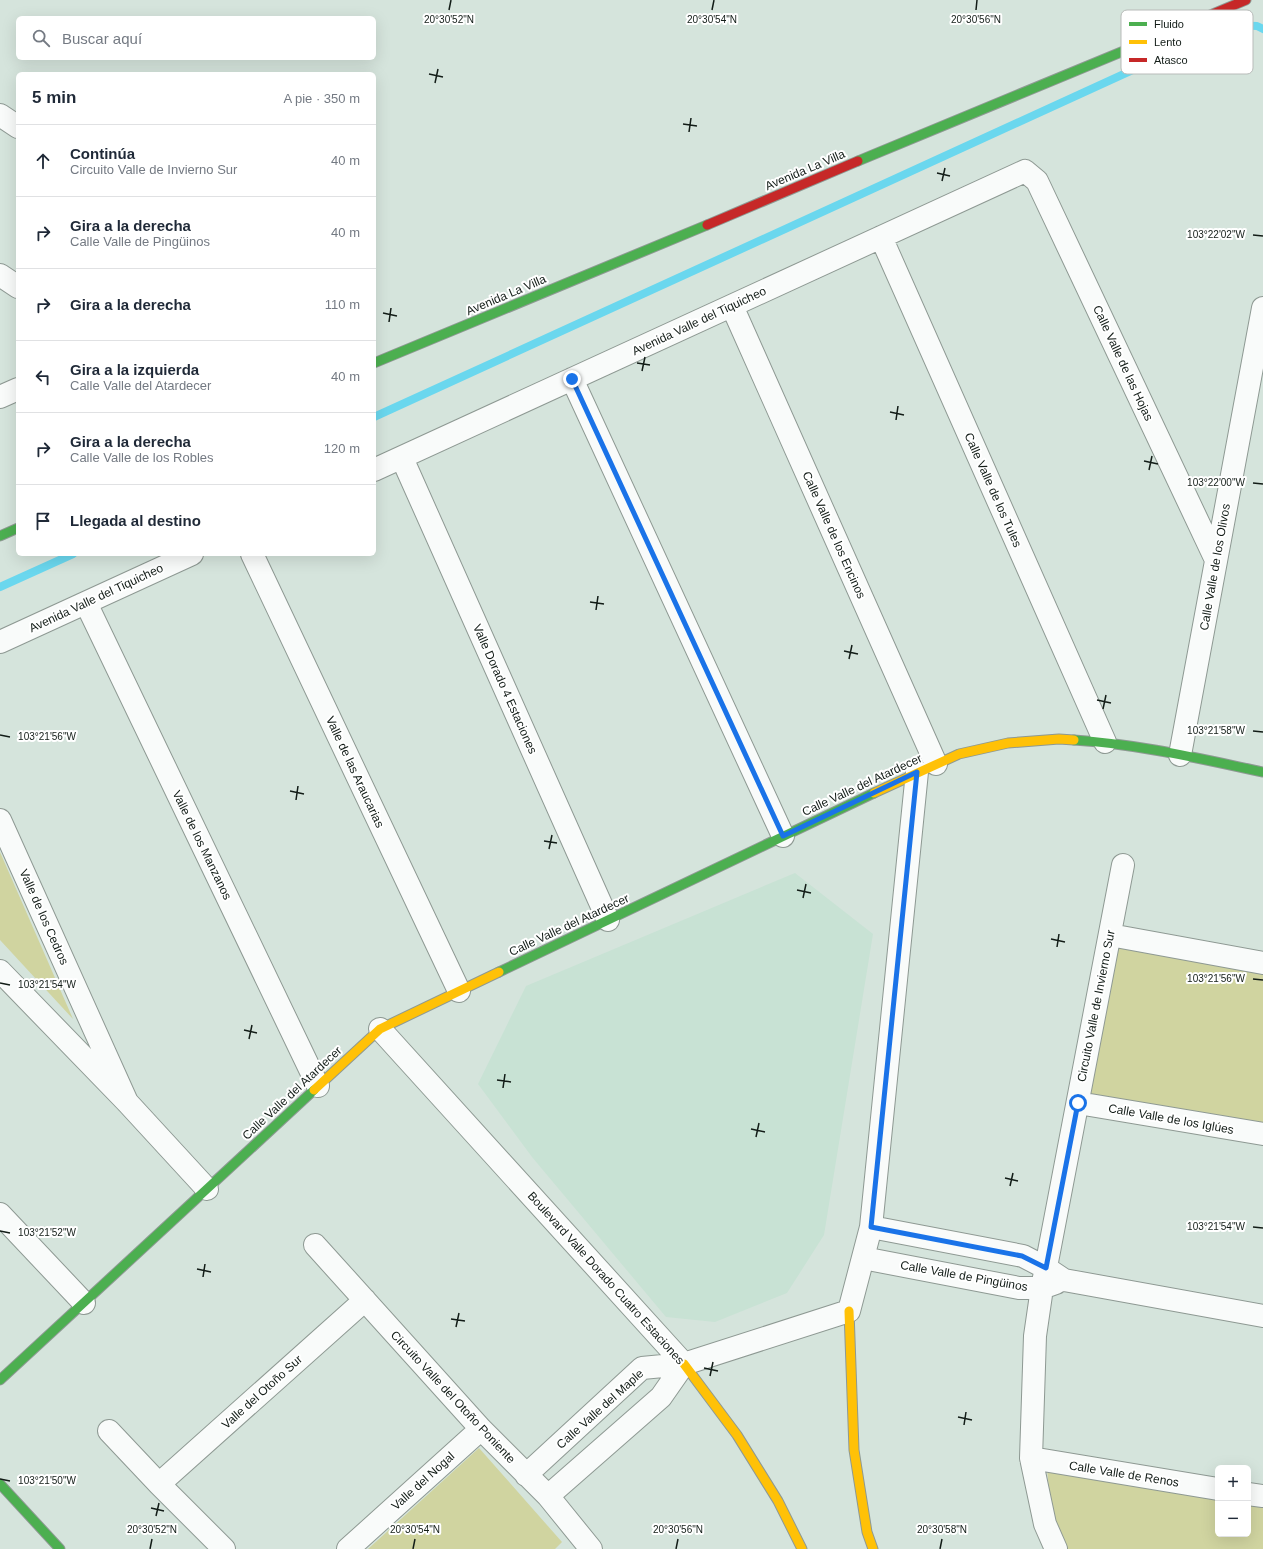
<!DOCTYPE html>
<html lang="es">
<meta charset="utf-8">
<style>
:root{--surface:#fff;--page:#f2f2f3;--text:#1f2937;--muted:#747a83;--line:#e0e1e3}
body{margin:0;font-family:Helvetica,sans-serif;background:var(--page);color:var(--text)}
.controls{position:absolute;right:12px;bottom:12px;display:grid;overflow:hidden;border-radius:6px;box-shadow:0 4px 16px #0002}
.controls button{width:36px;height:36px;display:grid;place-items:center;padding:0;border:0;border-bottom:1px solid var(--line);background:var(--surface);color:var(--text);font:20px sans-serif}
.stop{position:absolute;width:12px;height:12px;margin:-9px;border:3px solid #1a73e8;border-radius:50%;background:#fff}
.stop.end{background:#1a73e8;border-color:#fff;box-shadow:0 1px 4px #0008}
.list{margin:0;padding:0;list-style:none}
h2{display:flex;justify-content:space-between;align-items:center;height:52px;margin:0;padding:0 16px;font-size:17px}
h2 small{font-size:13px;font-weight:400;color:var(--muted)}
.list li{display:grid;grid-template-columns:26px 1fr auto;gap:12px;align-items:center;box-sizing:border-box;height:72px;padding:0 16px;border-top:1px solid var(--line)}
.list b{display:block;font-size:15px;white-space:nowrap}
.list p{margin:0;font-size:13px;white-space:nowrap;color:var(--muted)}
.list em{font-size:13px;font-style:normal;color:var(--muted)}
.icon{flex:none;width:22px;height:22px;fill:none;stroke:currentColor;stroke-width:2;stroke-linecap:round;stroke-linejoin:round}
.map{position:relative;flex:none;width:1263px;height:1549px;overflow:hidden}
.search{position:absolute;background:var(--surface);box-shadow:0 4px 16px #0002;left:16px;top:16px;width:360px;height:44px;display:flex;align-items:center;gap:10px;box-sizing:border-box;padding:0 14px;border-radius:6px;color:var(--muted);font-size:15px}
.panel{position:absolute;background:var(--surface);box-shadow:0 4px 16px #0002;left:16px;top:72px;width:360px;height:484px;border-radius:6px}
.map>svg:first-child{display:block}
.built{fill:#c8e2d4}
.green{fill:#d0d4a0}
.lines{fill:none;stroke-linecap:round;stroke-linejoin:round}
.stream{stroke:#6ad7ee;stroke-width:8}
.street-casing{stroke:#8e9993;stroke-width:24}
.fast-casing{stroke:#8e9993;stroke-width:11}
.slow-casing{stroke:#8e9993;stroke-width:11}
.jam-casing{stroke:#8e9993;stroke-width:11}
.street{stroke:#f9fbfa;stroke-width:22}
.fast{stroke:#4caf50;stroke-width:9}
.slow{stroke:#ffc107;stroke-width:9}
.jam{stroke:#c62828;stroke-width:9}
.route{stroke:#1a73e8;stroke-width:5}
.ticks{fill:none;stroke:#121c17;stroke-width:1.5}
.labels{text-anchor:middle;stroke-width:4;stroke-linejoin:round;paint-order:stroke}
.street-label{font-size:12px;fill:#121c17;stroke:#fff}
.key{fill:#fff;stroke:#b8bbb9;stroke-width:1}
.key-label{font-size:11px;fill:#121c17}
.ticks-label{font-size:10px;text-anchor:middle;fill:#121c17;stroke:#fff;stroke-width:4;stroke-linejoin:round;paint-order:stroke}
</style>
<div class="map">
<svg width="1263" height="1549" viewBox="0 0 1263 1549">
<rect width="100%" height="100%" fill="#d5e4dc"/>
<path class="built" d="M 795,873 L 873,934 L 824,1235 L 787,1293 L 715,1322 L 666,1317 L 532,1157 L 478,1084 L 526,986 Z"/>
<path class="green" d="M 0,852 L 73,1019 L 0,940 Z
M 1110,939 L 1263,966 L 1263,1134 L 1079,1103 Z
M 479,1448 L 562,1542 L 555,1549 L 368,1549 Z
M 1047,1469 L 1218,1491 L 1218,1534 L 1248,1534 L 1248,1495 L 1263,1497 L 1263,1549 L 1062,1549 L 1052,1521 Z"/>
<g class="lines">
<path class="stream" d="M 374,417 L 1231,25 L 1257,26 L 1263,29
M 0,587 L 73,554"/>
<g class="street-casing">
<path id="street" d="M 0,115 L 18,127
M 881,237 L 1105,742
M 0,275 L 18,287
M 732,306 L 936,764
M 572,379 L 783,836
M 0,397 L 18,389
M 402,458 L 608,920
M 374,470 L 1025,171 L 1037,181 L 1216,560
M 252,554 L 459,991
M 86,603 L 318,1086
M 0,642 L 192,554
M 1180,755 L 1263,308
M 0,820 L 127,1102
M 1110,935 L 1263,963
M 0,971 L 127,1102 L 207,1189
M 380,1029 L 684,1364
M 1078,1103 L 1263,1134
M 0,1214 L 84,1303
M 871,1227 L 1023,1256 L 1046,1268 L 1064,1280 L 1263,1316
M 315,1245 L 481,1429 L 548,1496 L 591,1549
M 863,1258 L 1019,1288 L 1042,1288 L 1056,1283
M 109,1431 L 159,1484 L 224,1549
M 1031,1458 L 1218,1489
M 526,1475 L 642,1368 L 684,1364 L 849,1311 L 871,1227 L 917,772
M 159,1484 L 365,1300
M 1248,1494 L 1263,1496
M 548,1496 L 661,1397 L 684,1364
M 348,1549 L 481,1429
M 1056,1549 L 1045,1524 L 1031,1458 L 1035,1336 L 1042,1288 L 1123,865"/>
</g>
<g class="fast-casing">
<path id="fast" d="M 858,161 L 1184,26
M 374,363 L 707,225
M 0,536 L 18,528
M 1074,740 C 1138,744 1201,759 1263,772
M 499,972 L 874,793
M 0,1380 L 314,1090
M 0,1484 L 60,1549"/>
</g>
<g class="slow-casing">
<path id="slow" d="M 874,793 L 959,754 L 1008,743 L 1059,739 L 1074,740
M 314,1090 L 380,1029 L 499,972
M 849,1311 L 854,1450 L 867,1532 L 873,1549
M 684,1364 L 737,1435 L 778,1501 L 802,1549"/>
</g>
<g class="jam-casing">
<path id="jam" d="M 1184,26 L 1246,0
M 707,225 L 858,161"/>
</g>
<use href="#street" class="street"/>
<use href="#fast" class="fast"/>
<use href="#slow" class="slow"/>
<use href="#jam" class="jam"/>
</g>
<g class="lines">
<path class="route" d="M 572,379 L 783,836 L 917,772 L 871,1227 L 1022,1256 L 1046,1268 L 1078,1103"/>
</g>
<path class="ticks" d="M 449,10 L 451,0M 712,10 L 714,0M 976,10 L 977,0M 429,74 L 443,77M 435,83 L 438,69M 683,124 L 697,126M 689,132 L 691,118M 937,173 L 950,176M 942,181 L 945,168M 1253,235 L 1263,236M 383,313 L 397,316M 389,322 L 391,308M 637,363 L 650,365M 642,371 L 645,357M 890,412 L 904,415M 896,420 L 898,406M 1144,461 L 1158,464M 1149,470 L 1152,456M 1253,483 L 1263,484M 590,602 L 604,604M 596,610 L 598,596M 844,651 L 858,654M 849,659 L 852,645M 1097,700 L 1111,703M 1103,709 L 1106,695M 1253,731 L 1263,732M 0,735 L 10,737M 290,791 L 304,794M 296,800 L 298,786M 544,841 L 557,843M 549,849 L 552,835M 797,890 L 811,893M 803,898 L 806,884M 1051,939 L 1065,942M 1057,947 L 1059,934M 1253,979 L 1263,980M 0,983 L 10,985M 244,1030 L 257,1033M 249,1039 L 252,1025M 497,1080 L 511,1082M 503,1088 L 505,1074M 751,1129 L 765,1132M 756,1137 L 759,1123M 1005,1178 L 1018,1181M 1010,1186 L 1013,1173M 1253,1227 L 1263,1228M 0,1231 L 10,1233M 197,1269 L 211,1272M 203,1277 L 205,1264M 451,1319 L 465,1321M 456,1327 L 459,1313M 704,1368 L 718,1371M 710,1376 L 713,1362M 958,1417 L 972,1420M 964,1425 L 966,1412M 0,1479 L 10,1481M 151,1508 L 164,1511M 156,1516 L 159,1503M 150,1549 L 152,1539M 413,1549 L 415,1539M 676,1549 L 678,1539M 940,1549 L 942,1539"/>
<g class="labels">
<g class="street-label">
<text transform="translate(805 170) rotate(-23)" y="4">Avenida La Villa</text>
<text transform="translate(506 295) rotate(-23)" y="4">Avenida La Villa</text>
<text transform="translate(699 321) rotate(-25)" y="4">Avenida Valle del Tiquicheo</text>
<text transform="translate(1123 363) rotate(65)" y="4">Calle Valle de las Hojas</text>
<text transform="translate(993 490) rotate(66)" y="4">Calle Valle de los Tules</text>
<text transform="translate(834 535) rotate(66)" y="4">Calle Valle de los Encinos</text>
<text transform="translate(1215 567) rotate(-80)" y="4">Calle Valle de los Olivos</text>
<text transform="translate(96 598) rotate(-25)" y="4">Avenida Valle del Tiquicheo</text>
<text transform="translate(505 689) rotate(66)" y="4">Valle Dorado 4 Estaciones</text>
<text transform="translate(355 772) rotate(65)" y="4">Valle de las Araucarias</text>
<text transform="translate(862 785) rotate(-25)" y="4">Calle Valle del Atardecer</text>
<text transform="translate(202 845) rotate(64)" y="4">Valle de los Manzanos</text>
<text transform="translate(44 917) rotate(66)" y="4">Valle de los Cedros</text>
<text transform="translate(569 925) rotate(-25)" y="4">Calle Valle del Atardecer</text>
<text transform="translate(1096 1006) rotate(-79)" y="4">Circuito Valle de Invierno Sur</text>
<text transform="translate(292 1093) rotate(-43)" y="4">Calle Valle del Atardecer</text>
<text transform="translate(1171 1119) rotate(10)" y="4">Calle Valle de los Iglúes</text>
<text transform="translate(964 1276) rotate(10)" y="4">Calle Valle de Pingüinos</text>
<text transform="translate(606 1278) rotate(48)" y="4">Boulevard Valle Dorado Cuatro Estaciones</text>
<text transform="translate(262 1392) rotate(-42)" y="4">Valle del Otoño Sur</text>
<text transform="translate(453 1397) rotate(47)" y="4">Circuito Valle del Otoño Poniente</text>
<text transform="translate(600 1409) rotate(-42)" y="4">Calle Valle del Maple</text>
<text transform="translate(1124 1474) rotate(9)" y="4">Calle Valle de Renos</text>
<text transform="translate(423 1481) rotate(-42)" y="4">Valle del Nogal</text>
</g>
</g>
<rect x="1121" y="10" width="132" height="64" rx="6" class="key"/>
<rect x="1129" y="22" width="18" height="4" fill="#4caf50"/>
<rect x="1129" y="40" width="18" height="4" fill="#ffc107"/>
<rect x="1129" y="58" width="18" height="4" fill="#c62828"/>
<g class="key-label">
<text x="1154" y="28">Fluido</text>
<text x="1154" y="46">Lento</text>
<text x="1154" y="64">Atasco</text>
</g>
<g class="ticks-label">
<text x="449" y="23">20°30'52"N</text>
<text x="712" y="23">20°30'54"N</text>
<text x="976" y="23">20°30'56"N</text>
<text x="1216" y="238">103°22'02"W</text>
<text x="1216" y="486">103°22'00"W</text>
<text x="1216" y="734">103°21'58"W</text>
<text x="47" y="740">103°21'56"W</text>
<text x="1216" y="982">103°21'56"W</text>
<text x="47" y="988">103°21'54"W</text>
<text x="1216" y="1230">103°21'54"W</text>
<text x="47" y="1236">103°21'52"W</text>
<text x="47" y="1484">103°21'50"W</text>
<text x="152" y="1533">20°30'52"N</text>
<text x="415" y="1533">20°30'54"N</text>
<text x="678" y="1533">20°30'56"N</text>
<text x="942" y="1533">20°30'58"N</text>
</g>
</svg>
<div class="controls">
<button>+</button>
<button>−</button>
</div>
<div class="stop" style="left:1078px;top:1103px"></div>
<div class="stop end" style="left:572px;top:379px"></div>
<div class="search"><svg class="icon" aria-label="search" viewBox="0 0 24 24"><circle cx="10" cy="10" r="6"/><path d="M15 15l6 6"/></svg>Buscar aquí</div>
<section class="panel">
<h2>5 min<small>A pie · 350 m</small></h2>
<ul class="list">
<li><svg class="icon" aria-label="ahead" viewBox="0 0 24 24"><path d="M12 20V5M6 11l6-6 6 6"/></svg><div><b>Continúa</b><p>Circuito Valle de Invierno Sur</p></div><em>40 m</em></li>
<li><svg class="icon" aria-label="right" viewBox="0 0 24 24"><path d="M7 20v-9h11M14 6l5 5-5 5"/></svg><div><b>Gira a la derecha</b><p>Calle Valle de Pingüinos</p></div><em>40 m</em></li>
<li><svg class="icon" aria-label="right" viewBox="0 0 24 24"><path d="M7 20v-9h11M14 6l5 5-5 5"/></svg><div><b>Gira a la derecha</b></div><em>110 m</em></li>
<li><svg class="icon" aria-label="left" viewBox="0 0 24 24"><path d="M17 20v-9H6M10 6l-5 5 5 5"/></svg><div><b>Gira a la izquierda</b><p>Calle Valle del Atardecer</p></div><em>40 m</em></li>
<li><svg class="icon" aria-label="right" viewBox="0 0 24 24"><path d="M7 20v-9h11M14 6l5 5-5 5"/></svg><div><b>Gira a la derecha</b><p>Calle Valle de los Robles</p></div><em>120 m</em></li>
<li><svg class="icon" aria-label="arrive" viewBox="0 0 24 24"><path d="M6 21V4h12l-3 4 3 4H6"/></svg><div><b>Llegada al destino</b></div></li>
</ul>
</section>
</div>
